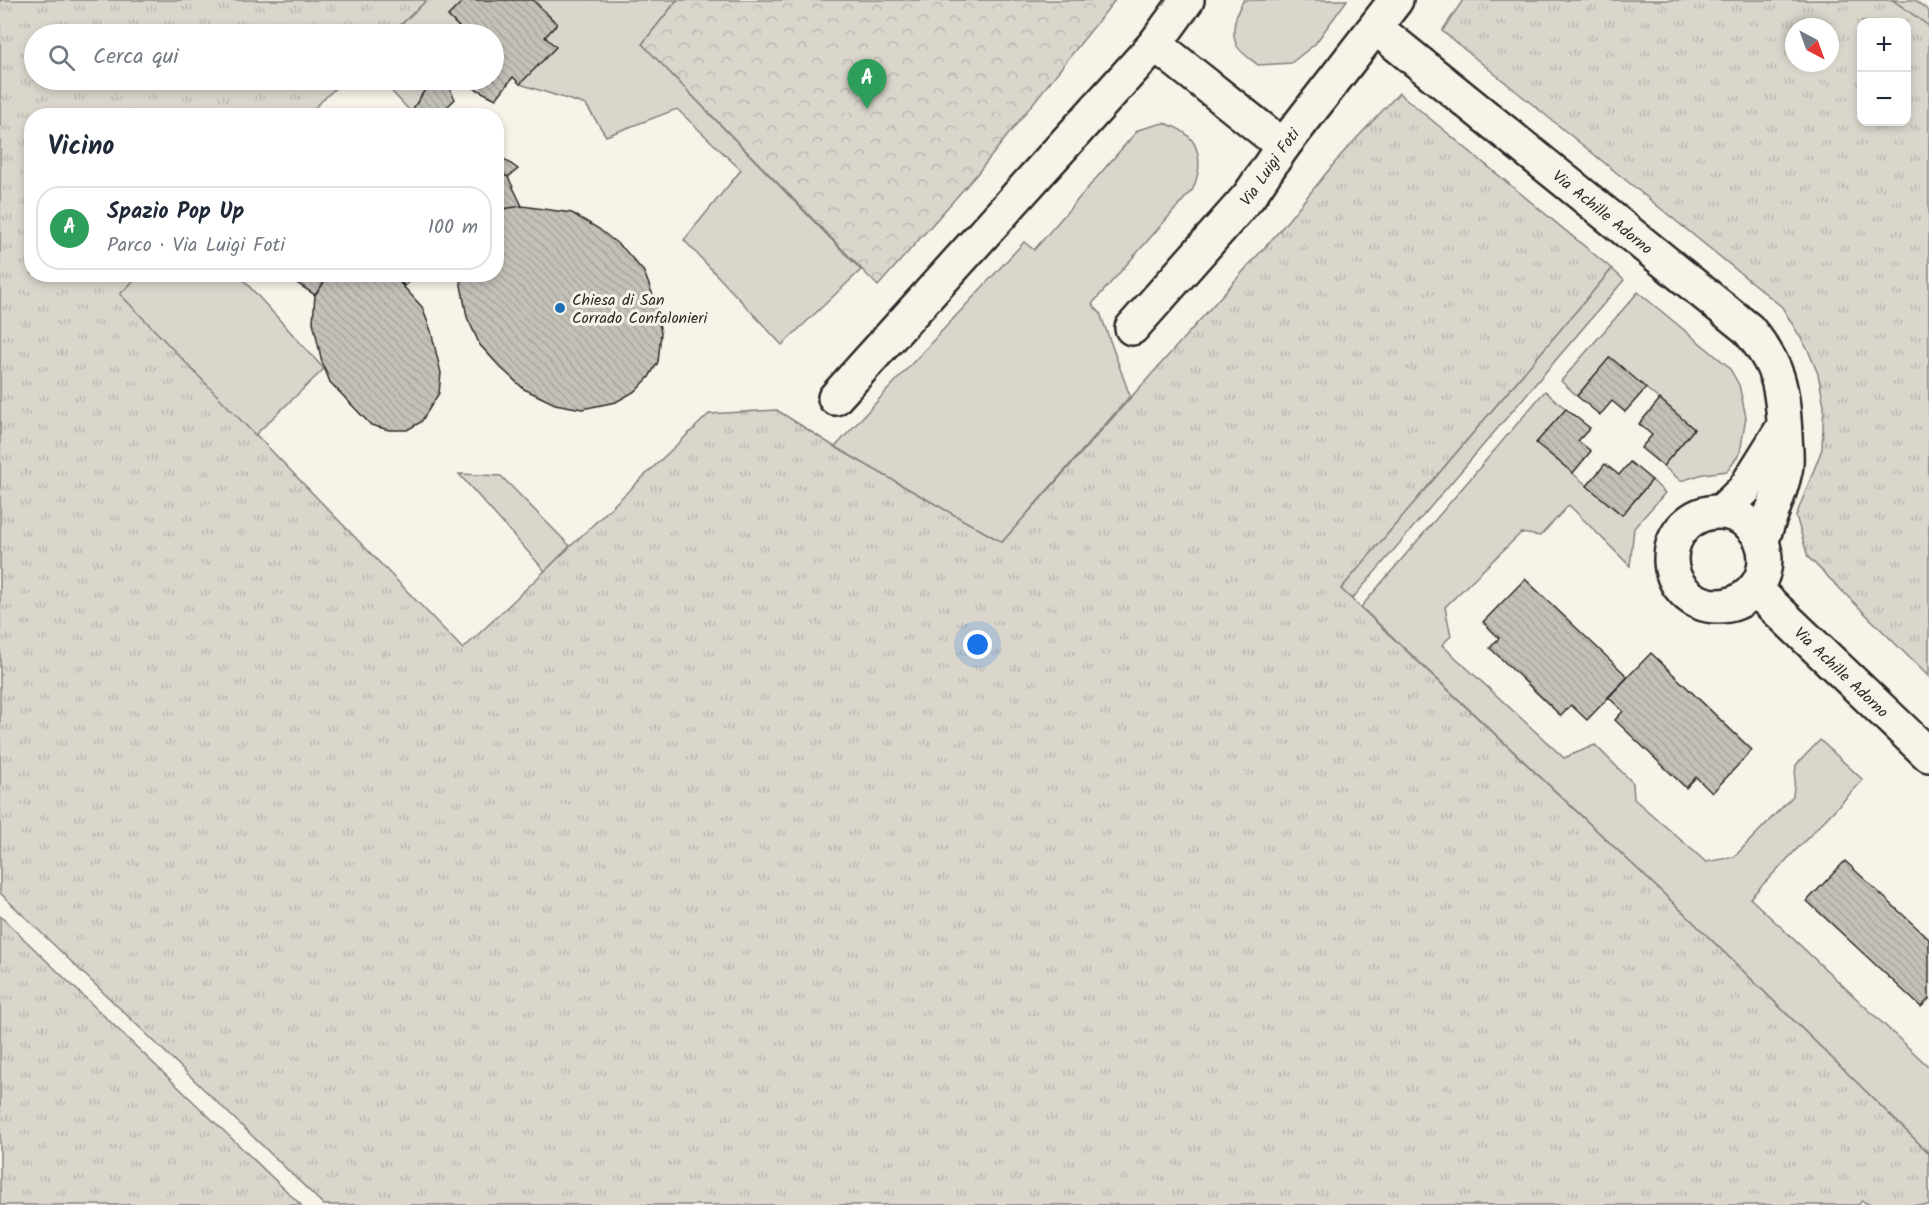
<!DOCTYPE html>
<html lang="it">
<meta charset="utf-8">
<style>
:root{--surface:#fff;--page:#f2f2f3;--text:#1f2937;--muted:#747a83;--line:#e0e1e3;--accent:#db2777}
body{margin:0;font-family:Kalam,sans-serif;background:var(--page);color:var(--text)}
.controls{position:absolute;right:18px;top:18px;display:grid;overflow:hidden;border-radius:12px;box-shadow:0 3px 9px #0003}
.controls button{width:54px;height:54px;display:grid;place-items:center;padding:0;border:0;border-bottom:2px solid var(--line);background:var(--surface);color:var(--text);font:30px sans-serif}
.compass{position:absolute;left:1785px;top:18px;width:54px;height:54px;border-radius:50%;background:var(--surface);box-shadow:0 3px 9px #0003;rotate:139deg}
.you{position:absolute;left:978px;top:645px;width:21px;height:21px;margin:-15px;border:4px solid #fff;border-radius:50%;background:#1a73e8;box-shadow:0 0 0 9px #1a73e833}
.badge{display:grid;place-items:center;width:39px;height:39px;border-radius:50%;background:var(--accent);color:#fff;font-size:20px;font-weight:700}
.pin{position:absolute;translate:-50% -50px;filter:drop-shadow(0 2px 3px #0008)}
.pin::after{content:'';position:absolute;top:32px;width:21px;height:18px;background:inherit;clip-path:polygon(0 0,100% 0,50% 100%)}
.list{margin:0;padding:0;list-style:none}
h2{display:flex;justify-content:space-between;align-items:center;height:78px;margin:0;padding:0 24px;font-size:26px}
h2 small{font-size:20px;font-weight:400;color:var(--muted)}
.list li{display:grid;grid-template-columns:39px 1fr auto;gap:18px;align-items:center;box-sizing:border-box;height:84px;margin:0 12px 12px;padding:0 12px;border:2px solid var(--line);border-radius:24px}
.list b{display:block;font-size:22px;white-space:nowrap}
.list p{margin:0;font-size:20px;white-space:nowrap;color:var(--muted)}
.list em{font-size:20px;font-style:normal;color:var(--muted)}
.icon{flex:none;width:33px;height:33px;fill:none;stroke:currentColor;stroke-width:2;stroke-linecap:round;stroke-linejoin:round}
.map{position:relative;flex:none;width:1929px;height:1205px;overflow:hidden}
.search{position:absolute;background:var(--surface);box-shadow:0 3px 9px #0003;left:24px;top:24px;width:480px;height:66px;display:flex;align-items:center;gap:15px;box-sizing:border-box;padding:0 21px;border-radius:33px;color:var(--muted);font-size:22px}
.panel{position:absolute;background:var(--surface);box-shadow:0 3px 9px #0003;left:24px;top:108px;width:480px;height:174px;border-radius:24px}
.map>svg:first-child{display:block}
.grass{fill:url(#grass-tufts);stroke:#82807c;stroke-width:1.5;fill-rule:evenodd}
.park{fill:url(#park-crowns);stroke:#82807c;stroke-width:1.5}
.garden{fill:#dad6cc;stroke:#82807c;stroke-width:1.5}
.building{fill:url(#building-back-hatch);stroke:#2b2b2b;stroke-width:1.5}
.lines{fill:none;stroke-linecap:round;stroke-linejoin:round}
.street-casing{stroke:#2b2b2b;stroke-width:38}
.street{stroke:#f7f3e8;stroke-width:33}
.poi-dot{fill:#1f6fb2;stroke:#f7f3e8;stroke-width:2}
.labels{text-anchor:middle;stroke-width:6;stroke-linejoin:round;paint-order:stroke}
.street-label{font-size:16px;fill:#2b2b2b;stroke:#f7f3e8}
.poi-label{font-size:16px;fill:#2b2b2b;stroke:#f7f3e8;text-anchor:start}
</style>
<div class="map">
<svg width="1929" height="1205" viewBox="0 0 1929 1205">
<defs>
<pattern id="grass-tufts" width="24" height="20" patternUnits="userSpaceOnUse" patternTransform="scale(1.5)"><rect width="24" height="20" fill="#dad6cc"/><path d="M3 7l-1-3M5 7V3M7 7l1-3M15 17l-1-3M17 17v-4M19 17l1-3" fill="none" stroke="#bbb8af"/></pattern>
<pattern id="park-crowns" width="20" height="18" patternUnits="userSpaceOnUse" patternTransform="scale(1.5)"><rect width="20" height="18" fill="#dad6cc"/><path d="M2 6a3 3 0 1 1 6 0M12 15a3 3 0 1 1 6 0" fill="none" stroke="#bbb8af"/></pattern>
<pattern id="building-back-hatch" width="6" height="6" patternUnits="userSpaceOnUse" patternTransform="scale(1.5)"><rect width="6" height="6" fill="#c4c1b9"/><path d="M-1 5l2 2M0 0l6 6M5-1l2 2" fill="none" stroke="#a9a69f"/></pattern>
</defs>
<rect width="100%" height="100%" fill="#f7f3e8"/>
<filter id="ink" filterUnits="userSpaceOnUse"><feTurbulence type="fractalNoise" baseFrequency=".0167" numOctaves="2"/><feDisplacementMap in="SourceGraphic" scale="12" xChannelSelector="R" yChannelSelector="G"/><feConvolveMatrix kernelMatrix="1 2 1 2 8 2 1 2 1" color-interpolation-filters="sRGB"/></filter>
<g filter="url(#ink)">
<path class="grass" d="M 0,0 L 427,0 L 391,34 L 34,34 L 34,80 L 344,80 L 307,115 L 32,116 L 32,274 L 140,275 L 120,294 L 463,649 L 709,414 L 777,410 L 835,447 L 1002,542 L 1281,229 L 1341,155 L 1399,93 L 1612,269 L 1341,589 L 1682,911 L 1929,1153 L 1929,1205 L 1870,1205 L 1862,1201 L 1858,1205 L 324,1205 L 0,893 Z
M 1463,0 L 1893,0 L 1929,26 L 1929,677 L 1808,557 L 1796,516 L 1822,449 L 1824,405 L 1818,374 L 1808,350 L 1782,307 L 1442,31 ZM 1862,22 L 1906,22 L 1906,122 L 1862,122 ZM 1794,27 L 1830,27 L 1830,63 L 1794,63 Z
M 0,916 L 301,1205 L 0,1205 Z"/>
<path class="park" d="M 677,0 L 1115,0 L 977,174 L 878,286 L 642,44 Z"/>
<path class="garden" d="M 427,0 L 464,0 L 448,16 L 459,27 L 451,34 L 391,34 Z
M 533,0 L 677,0 L 642,44 L 861,270 L 782,345 L 684,240 L 741,170 L 677,109 L 606,136 L 586,105 L 520,84 L 545,37 L 557,24 Z
M 1244,0 L 1347,0 L 1315,44 L 1291,63 L 1258,65 C 1252,60 1241,53 1237,46 C 1230,32 1236,11 1244,0 Z
M 1893,0 L 1915,0 L 1929,11 L 1929,26 Z
M 381,80 L 431,80 L 411,112 Z
M 1163,123 C 1198,132 1206,157 1193,189 L 1092,304 L 1100,313 L 1130,396 L 1002,542 L 835,447 L 1024,242 L 1034,250 L 1138,130 Z
M 1612,269 L 1624,280 L 1352,599 L 1341,589 Z
M 140,275 L 239,275 L 324,369 L 255,435 L 120,294 Z
M 1638,292 L 1729,367 L 1739,385 L 1746,417 L 1740,453 L 1727,471 L 1703,474 L 1681,481 L 1663,466 L 1694,429 L 1610,358 L 1577,396 L 1561,381 Z
M 1545,391 L 1566,409 L 1537,443 L 1622,515 L 1652,480 L 1665,493 L 1634,528 L 1630,566 L 1569,505 L 1540,536 L 1521,533 L 1445,607 L 1451,636 L 1442,645 L 1564,758 L 1595,745 L 1633,783 L 1634,799 L 1706,862 L 1734,857 L 1793,796 L 1796,765 L 1820,740 L 1863,780 L 1750,898 L 1929,1067 L 1929,1153 L 1682,911 L 1361,607 Z
M 459,474 L 501,476 L 570,546 L 545,571 Z"/>
<path class="building" d="M 464,0 L 533,0 L 557,24 L 545,37 L 556,47 L 520,84 L 513,77 L 496,99 L 472,87 L 464,80 L 494,80 L 494,34 L 451,34 L 459,27 L 448,16 Z
M 431,80 L 445,80 L 455,99 L 447,107 L 453,116 L 413,116 L 411,112 Z
M 496,155 L 501,157 L 518,169 L 508,177 L 496,171 Z
M 496,171 L 508,177 L 522,206 L 496,210 Z
M 522,206 L 572,213 L 599,229 L 624,249 L 644,272 L 654,298 L 661,333 L 658,362 L 649,377 L 637,390 L 616,402 L 582,409 L 555,404 L 524,389 L 501,368 L 480,345 L 467,317 L 459,274 L 496,274 L 496,210 Z
M 283,274 L 330,274 L 315,295 Z
M 330,274 L 392,274 L 422,307 L 431,331 L 441,373 L 439,393 L 421,422 L 407,430 L 389,430 L 371,425 L 330,382 L 322,362 L 313,322 L 315,295 Z
M 392,274 L 418,274 L 405,286 Z
M 1610,357 L 1646,388 L 1625,412 L 1612,401 L 1600,415 L 1577,396 Z
M 1660,399 L 1694,429 L 1663,466 L 1641,448 L 1652,435 L 1639,424 Z
M 1566,409 L 1590,428 L 1578,441 L 1591,451 L 1573,473 L 1536,443 Z
M 1630,462 L 1652,480 L 1622,515 L 1587,486 L 1605,464 L 1619,475 Z
M 1525,579 L 1628,677 L 1587,720 L 1571,705 L 1561,716 L 1490,648 L 1499,638 L 1483,622 Z
M 1651,653 L 1752,750 L 1712,793 L 1696,777 L 1686,788 L 1615,720 L 1623,711 L 1608,697 Z
M 1845,861 L 1929,939 L 1929,999 L 1921,1007 L 1807,901 Z"/>
<g class="lines">
<g class="street-casing">
<g id="street">
<path id="s1" d="M 1376,28 L 1748,329 C 1780,367 1782,386 1785,434 C 1785,445 1788,459 1785,471 C 1780,495 1769,517 1762,540"/>
<path d="M 1155,44 L 1283,146"/>
<path id="s2" d="M 1132,328 L 1249,196 L 1283,146 L 1396,0"/>
<path d="M 835,398 L 1155,44 L 1187,0"/>
<path d="M 1722,511 L 1744,490 L 1784,426"/>
<circle cx="1718" cy="559" r="47"/>
<path id="s3" d="M 1755,589 L 1929,755"/>
</g>
</g>
<use href="#street" class="street"/>
</g>
</g>
<circle class="poi-dot" cx="560" cy="308" r="6"/>
<g class="labels">
<g class="street-label">
<text dy="6" stroke="none"><textPath href="#s2" startOffset="212">Via Luigi Foti</textPath></text>
<text dy="6" stroke="none"><textPath href="#s1" startOffset="292">Via Achille Adorno</textPath></text>
<text dy="6" stroke="none"><textPath href="#s3" startOffset="120">Via Achille Adorno</textPath></text>
</g>
<g class="poi-label">
<text x="572" y="305">Chiesa di San<tspan x="572" dy="18">Corrado Confalonieri</tspan></text>
</g>
</g>
</svg>
<div class="controls">
<button>+</button>
<button>−</button>
</div>
<svg class="compass" viewBox="-18 -18 36 36"><path d="M0-13l5 13h-10z" fill="#e53935"/><path d="M0 13l5-13h-10z" fill="#747a83"/></svg>
<div class="you"></div>
<div class="pin badge" style="left:867px;top:109px;background:#2e9e5b">A</div>
<div class="search"><svg class="icon" aria-label="search" viewBox="0 0 24 24"><circle cx="10" cy="10" r="6"/><path d="M15 15l6 6"/></svg>Cerca qui</div>
<section class="panel">
<h2>Vicino<small></small></h2>
<ul class="list">
<li><span class="badge" style="background:#2e9e5b">A</span><div><b>Spazio Pop Up</b><p>Parco · Via Luigi Foti</p></div><em>100 m</em></li>
</ul>
</section>
</div>
